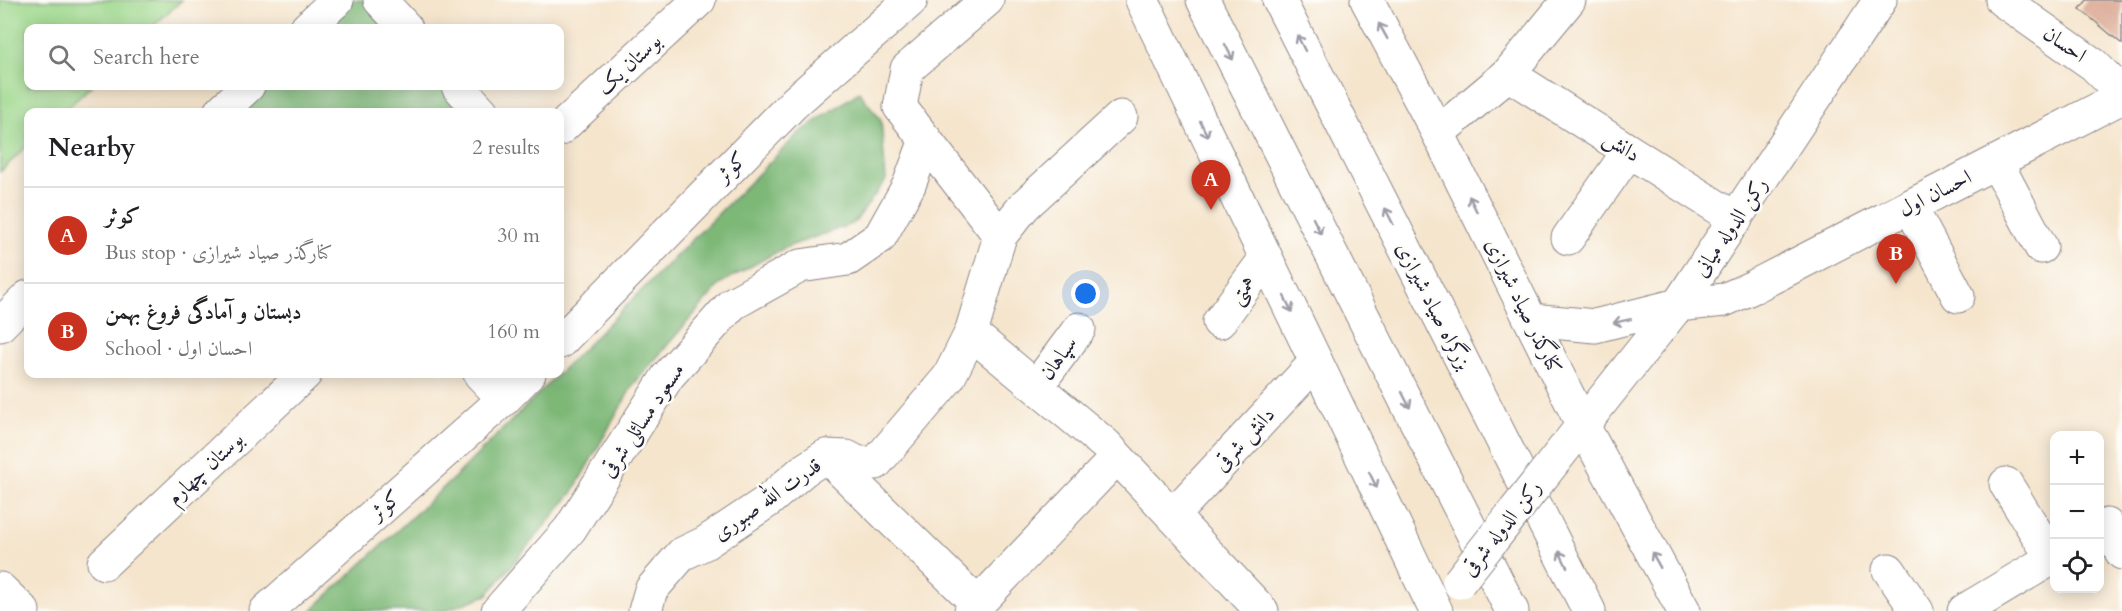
<!DOCTYPE html>
<meta charset="utf-8">
<style>
:root{--surface:#fff;--page:#f2f2f2;--text:#202124;--muted:#757577;--line:#e0e0e0;--accent:#c8321e}
body{margin:0;font-family:Cardo,Amiri,serif;background:var(--page);color:var(--text)}
.controls{position:absolute;right:18px;bottom:18px;display:grid;overflow:hidden;border-radius:12px;box-shadow:0 3px 15px #0003}
.controls button{width:54px;height:54px;display:grid;place-items:center;padding:0;border:0;border-bottom:2px solid var(--line);background:var(--surface);color:var(--text);font:30px sans-serif}
.you{position:absolute;left:1086px;top:294px;width:21px;height:21px;margin:-15px;border:4px solid #fff;border-radius:50%;background:#1a73e8;box-shadow:0 0 0 9px #1a73e833}
.badge{display:grid;place-items:center;width:39px;height:39px;border-radius:50%;background:var(--accent);color:#fff;font-size:20px;font-weight:700}
.pin{position:absolute;translate:-50% -50px;filter:drop-shadow(0 2px 3px #0008)}
.pin::after{content:'';position:absolute;top:32px;width:21px;height:18px;background:inherit;clip-path:polygon(0 0,100% 0,50% 100%)}
.list{margin:0;padding:0;list-style:none}
h2{display:flex;justify-content:space-between;align-items:center;height:78px;margin:0;padding:0 24px;font-size:26px}
h2 small{font-size:20px;font-weight:400;color:var(--muted)}
.list li{display:grid;grid-template-columns:39px 1fr auto;gap:18px;align-items:center;box-sizing:border-box;height:96px;padding:0 24px;border-top:2px solid var(--line)}
.list b{display:block;font-size:22px;white-space:nowrap}
.list p{margin:0;font-size:20px;white-space:nowrap;color:var(--muted)}
.list em{font-size:20px;font-style:normal;color:var(--muted)}
.icon{flex:none;width:33px;height:33px;fill:none;stroke:currentColor;stroke-width:2;stroke-linecap:round;stroke-linejoin:round}
.map{position:relative;flex:none;width:2122px;height:611px;overflow:hidden}
.search{position:absolute;background:var(--surface);box-shadow:0 3px 15px #0003;left:24px;top:24px;width:540px;height:66px;display:flex;align-items:center;gap:15px;box-sizing:border-box;padding:0 21px;border-radius:12px;color:var(--muted);font-size:22px}
.panel{position:absolute;background:var(--surface);box-shadow:0 3px 15px #0003;left:24px;top:108px;width:540px;height:270px;border-radius:12px}
.map>svg:first-child{display:block}
.green{fill:#9cd78b;stroke:#5f7c63;stroke-width:1.5}
.forest{fill:#7db877;stroke:#506d59;stroke-width:1.5}
.building{fill:#deb09d}
.lines{fill:none;stroke-linecap:round;stroke-linejoin:round}
.street-casing{stroke:#8c8484;stroke-width:35}
.secondary-casing{stroke:#8c8484;stroke-width:35}
.highway-casing{stroke:#8c8484;stroke-width:35}
.street{stroke:#fff;stroke-width:33}
.secondary{stroke:#fff;stroke-width:33}
.highway{stroke:#fff;stroke-width:33}
.secondary-bridge-casing{stroke:#8c8484;stroke-width:35;stroke-linecap:butt}
.secondary-bridge{stroke:#fff;stroke-width:33}
.oneway{stroke:#9c9ca7}
.labels{text-anchor:middle;stroke-width:5;stroke-linejoin:round;paint-order:stroke}
.street-label{font-size:21px;fill:#22223b;stroke:#fdfcf7}
</style>
<div class="map">
<svg width="2122" height="611" viewBox="0 0 2122 611">
<rect width="100%" height="100%" fill="#fdfcf7"/>
<filter id="ink" filterUnits="userSpaceOnUse"><feTurbulence type="fractalNoise" baseFrequency=".0167" numOctaves="2"/><feDisplacementMap in="SourceGraphic" scale="12" xChannelSelector="R" yChannelSelector="G"/><feConvolveMatrix kernelMatrix="1 2 1 2 8 2 1 2 1" color-interpolation-filters="sRGB"/></filter>
<filter id="wash" filterUnits="userSpaceOnUse"><feTurbulence type="fractalNoise" baseFrequency=".008" numOctaves="4" result="noise"/><feDisplacementMap in="SourceGraphic" scale="24" xChannelSelector="R" yChannelSelector="G"/><feGaussianBlur stdDeviation="1.35" result="paint"/><feColorMatrix in="noise" values="0 0 0 0 0 0 0 0 0 0 0 0 0 0 0 0 0 1.4 0 .05"/><feComposite in="paint" operator="in"/></filter>
<g filter="url(#wash)">
<rect width="100%" height="100%" fill="#f5e5cd"/>
<path class="green" d="M 0,0 L 182,0 L 151,28 L 28,28 L 28,86 L 91,86 L 63,112 L 28,112 L 28,145 L 0,172 Z"/>
<path class="forest" d="M 353,0 L 364,0 L 390,28 L 324,28 Z
M 265,86 L 442,86 L 467,112 L 249,112 L 243,107 Z
M 859,92 L 881,120 L 886,180 L 854,223 L 784,248 L 721,283 L 633,385 L 572,493 L 487,595 L 444,611 L 311,611 L 457,475 L 799,133 Z"/>
<g id="blocks">
<path class="building" d="M 2087,0 L 2122,0 L 2122,44 L 2080,9 Z"/>
</g>
</g>
<g filter="url(#ink)">
<use href="#blocks" fill-opacity="0" stroke="#8c8484" stroke-width="1.5"/>
<g class="lines">
<g class="street-casing">
<path id="street" d="M 380,0 L 406,28
M 2002,0 L 2094,65 L 2122,93
M 307,28 L 337,0
M 1508,74 L 1736,219
M 458,86 L 482,112
M 220,112 L 248,86
M 560,129 L 699,0
M 1438,133 L 1508,74 L 1569,0
M 1996,162 L 2041,247
M 1910,206 L 1958,296
M 1000,236 L 1025,205 L 1121,117
M 1568,238 L 1629,151
M 1678,305 L 1724,300 L 1753,287 L 2122,97
M 1219,322 L 1266,258
M 0,325 L 28,297
M 971,333 L 1106,445 L 1262,611
M 480,374 L 504,399
M 1036,387 L 1079,329
M 826,456 L 978,604
M 2006,484 L 2052,558
M 1172,516 L 1316,362
M 2107,525 L 2122,553
M 104,563 L 305,374
M 1889,570 L 1917,611
M 0,589 L 23,611
M 971,611 L 1117,457
M 1964,611 L 2054,557"/>
</g>
<g class="secondary-casing">
<path id="secondary" d="M 1142,0 L 1436,611
M 1367,0 L 1438,133 L 1583,426 L 1684,611
M 1531,320 L 1595,326 L 1678,305
M 560,342 L 795,102 L 911,0
M 1571,440 L 1678,305 L 1880,0
M 266,611 L 504,399 L 529,374
M 498,611 L 570,529 L 668,376 L 732,304 L 800,266 L 848,259 L 880,237 L 909,185 L 926,140
M 645,611 L 651,590 L 682,554 L 705,543 L 768,501 L 804,470 L 826,456 L 847,457 L 858,463 L 876,463 L 949,377 L 971,333 L 1000,236 L 900,107 L 907,69 L 987,0"/>
</g>
<g class="highway-casing">
<path id="highway" d="M 1203,0 L 1512,611
M 1279,0 L 1589,611"/>
</g>
<use href="#street" class="street"/>
<use href="#secondary" class="secondary"/>
<use href="#highway" class="highway"/>
<g class="secondary-bridge-casing">
<path id="secondary-bridge" d="M 1459,582 L 1567,445"/>
</g>
<use href="#secondary-bridge" class="secondary-bridge"/>
</g>
<defs><path id="oneway-shaft" d="M-6 0H5M1.5-3L5.5 0L1.5 3" fill="none" stroke-width="1.6" stroke-linecap="round" stroke-linejoin="round" transform="scale(1.5)"/></defs>
<g class="oneway">
<use href="#oneway-shaft" transform="translate(1383 31) rotate(-119)"/>
<use href="#oneway-shaft" transform="translate(1301 43) rotate(-117)"/>
<use href="#oneway-shaft" transform="translate(1229 52) rotate(63)"/>
<use href="#oneway-shaft" transform="translate(1204 129) rotate(64)"/>
<use href="#oneway-shaft" transform="translate(1473 204) rotate(-116)"/>
<use href="#oneway-shaft" transform="translate(1389 216) rotate(-117)"/>
<use href="#oneway-shaft" transform="translate(1317 226) rotate(63)"/>
<use href="#oneway-shaft" transform="translate(1288 304) rotate(64)"/>
<use href="#oneway-shaft" transform="translate(1622 321) rotate(168)"/>
<use href="#oneway-shaft" transform="translate(1406 400) rotate(63)"/>
<use href="#oneway-shaft" transform="translate(1373 480) rotate(64)"/>
<use href="#oneway-shaft" transform="translate(1563 559) rotate(-117)"/>
<use href="#oneway-shaft" transform="translate(1656 560) rotate(-119)"/>
</g>
</g>
<g class="labels">
<g class="street-label">
<text transform="translate(2065 44) rotate(35)" y="7">احسان</text>
<text transform="translate(629 64) rotate(-43)" y="7">بوستان یک</text>
<text transform="translate(1622 146) rotate(33)" y="7">دانش</text>
<text transform="translate(731 167) rotate(-46)" y="7">کوثر</text>
<text transform="translate(1935 193) rotate(-27)" y="7">احسان اول</text>
<text transform="translate(1730 227) rotate(-56)" y="7">رکن الدوله میانی</text>
<text transform="translate(1242 290) rotate(-54)" y="7">همتی</text>
<text transform="translate(1434 306) rotate(63)" y="7">بزرگراه صیاد شیرازی</text>
<text transform="translate(1524 306) rotate(64)" y="7">کنارگذر صیاد شیرازی</text>
<text transform="translate(1058 358) rotate(-54)" y="7">سپاهان</text>
<text transform="translate(642 420) rotate(-56)" y="7">مسعود مسائلی شرقی</text>
<text transform="translate(1244 439) rotate(-47)" y="7">دانش شرقی</text>
<text transform="translate(205 468) rotate(-43)" y="7">بوستان چهارم</text>
<text transform="translate(767 499) rotate(-35)" y="7">قدرت الله صبوری</text>
<text transform="translate(385 505) rotate(-42)" y="7">کوثر</text>
<text transform="translate(1501 528) rotate(-52)" y="7">رکن الدوله شرقی</text>
</g>
</g>
</svg>
<div class="controls">
<button>+</button>
<button>−</button>
<button><svg class="icon" aria-label="locate" viewBox="0 0 24 24"><circle cx="12" cy="12" r="6"/><path d="M12 2v4M12 18v4M2 12h4M18 12h4"/></svg></button>
</div>
<div class="you"></div>
<div class="pin badge" style="left:1211px;top:210px">A</div>
<div class="pin badge" style="left:1896px;top:284px">B</div>
<div class="search"><svg class="icon" aria-label="search" viewBox="0 0 24 24"><circle cx="10" cy="10" r="6"/><path d="M15 15l6 6"/></svg>Search here</div>
<section class="panel">
<h2>Nearby<small>2 results</small></h2>
<ul class="list">
<li><span class="badge">A</span><div><b>کوثر</b><p>Bus stop · کنارگذر صیاد شیرازی</p></div><em>30 m</em></li>
<li><span class="badge">B</span><div><b>دبستان و آمادگی فروغ بهمن</b><p>School · احسان اول</p></div><em>160 m</em></li>
</ul>
</section>
</div>
